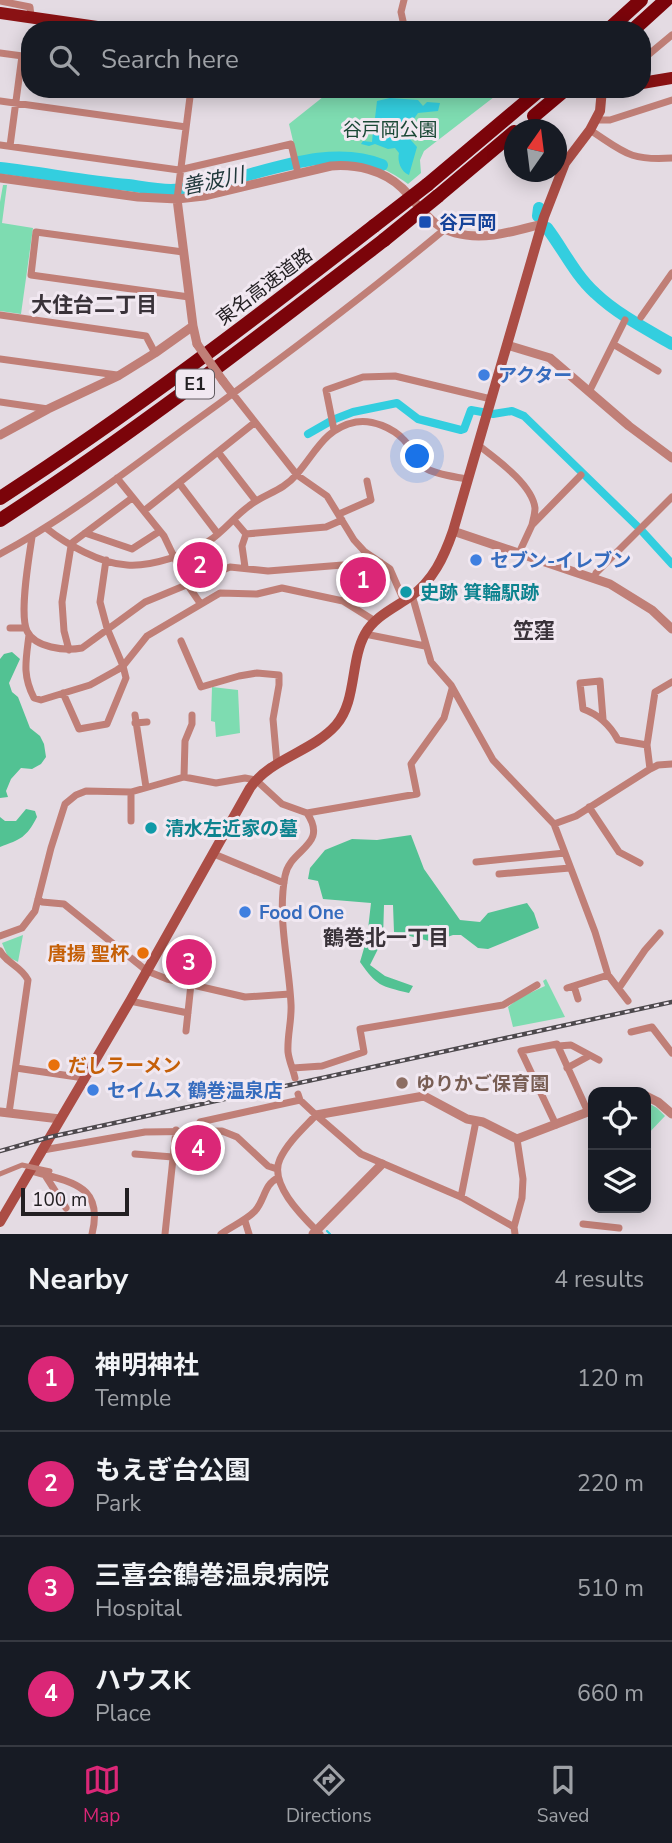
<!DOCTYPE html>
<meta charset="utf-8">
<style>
:root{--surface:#171b24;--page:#20242c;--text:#f1f3f6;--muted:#9ea1a6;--line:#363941;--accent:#db2777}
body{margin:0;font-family:"Nunito Sans","Noto Sans JP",sans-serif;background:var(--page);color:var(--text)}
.controls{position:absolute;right:21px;bottom:21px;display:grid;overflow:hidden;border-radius:14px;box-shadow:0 4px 18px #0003}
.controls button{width:63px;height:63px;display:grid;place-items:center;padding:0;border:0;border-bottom:2px solid var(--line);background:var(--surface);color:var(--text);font:35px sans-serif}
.compass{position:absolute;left:504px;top:119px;width:63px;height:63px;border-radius:50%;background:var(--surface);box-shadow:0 4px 18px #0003;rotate:14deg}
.scale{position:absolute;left:21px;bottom:18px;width:108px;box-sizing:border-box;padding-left:7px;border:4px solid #221f22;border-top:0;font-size:19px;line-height:24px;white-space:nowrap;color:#221f22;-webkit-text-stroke:5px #f1e8f1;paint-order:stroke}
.you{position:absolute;left:418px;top:457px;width:24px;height:24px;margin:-18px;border:5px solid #fff;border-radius:50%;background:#1a73e8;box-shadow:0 0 0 10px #1a73e833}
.badge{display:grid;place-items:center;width:46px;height:46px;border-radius:50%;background:var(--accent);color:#fff;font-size:23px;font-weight:700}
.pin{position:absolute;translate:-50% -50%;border:4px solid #fff;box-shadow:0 2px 7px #0006}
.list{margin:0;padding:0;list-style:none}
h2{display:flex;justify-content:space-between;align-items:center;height:91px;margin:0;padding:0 28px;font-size:30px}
h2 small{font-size:23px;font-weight:400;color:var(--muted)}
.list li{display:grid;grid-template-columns:46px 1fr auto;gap:21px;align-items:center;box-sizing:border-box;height:105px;padding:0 28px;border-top:2px solid var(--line)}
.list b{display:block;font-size:26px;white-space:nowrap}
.list p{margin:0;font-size:23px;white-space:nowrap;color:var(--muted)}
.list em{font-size:23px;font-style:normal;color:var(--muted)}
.icon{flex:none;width:38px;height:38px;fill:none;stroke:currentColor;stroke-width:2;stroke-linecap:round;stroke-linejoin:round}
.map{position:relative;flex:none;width:672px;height:1234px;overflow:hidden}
.search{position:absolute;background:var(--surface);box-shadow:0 4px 18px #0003;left:21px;right:21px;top:21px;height:77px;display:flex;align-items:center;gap:18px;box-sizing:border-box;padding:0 24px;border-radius:28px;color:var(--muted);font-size:26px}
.sheet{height:511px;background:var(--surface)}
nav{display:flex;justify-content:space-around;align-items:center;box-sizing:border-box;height:98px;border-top:2px solid var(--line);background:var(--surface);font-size:19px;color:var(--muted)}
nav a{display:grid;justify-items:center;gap:4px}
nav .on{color:var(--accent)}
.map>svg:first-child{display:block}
.green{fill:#7edcb1}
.forest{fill:#52c293}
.water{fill:#33cedf}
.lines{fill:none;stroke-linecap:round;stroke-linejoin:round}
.stream{stroke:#33cedf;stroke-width:2}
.canal{stroke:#33cedf;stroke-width:8}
.river{stroke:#33cedf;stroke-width:12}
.minor{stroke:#c07f77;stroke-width:7}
.tertiary{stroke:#c07f77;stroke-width:9}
.secondary{stroke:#ab4d45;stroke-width:10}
.trunk{stroke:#8a1214;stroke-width:12}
.motorway{stroke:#7b040a;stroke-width:14}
.rail-casing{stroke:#4d494d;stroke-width:4.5}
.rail{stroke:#f1e8f1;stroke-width:2;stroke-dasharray:5;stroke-linecap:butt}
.pedestrian-bridge{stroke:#c07f77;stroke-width:5}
.tertiary-bridge{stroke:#c07f77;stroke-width:9}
.motorway-bridge{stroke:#7b040a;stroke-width:14}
.transit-dot{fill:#1a4fb4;stroke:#f1e8f1;stroke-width:2.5}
.shop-dot{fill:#3f7fe0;stroke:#f1e8f1;stroke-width:2.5}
.culture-dot{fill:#0f9aa8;stroke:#f1e8f1;stroke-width:2.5}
.food-dot{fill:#e8710a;stroke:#f1e8f1;stroke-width:2.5}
.education-dot{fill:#8d6e63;stroke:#f1e8f1;stroke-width:2.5}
.labels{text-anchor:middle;stroke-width:6;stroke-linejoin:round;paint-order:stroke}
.shield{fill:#f1e8f1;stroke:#605b60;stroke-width:2}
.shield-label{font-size:18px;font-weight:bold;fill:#221f22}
.park-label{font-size:19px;fill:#1b4936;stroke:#f1e8f1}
.transit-label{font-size:19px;font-weight:bold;fill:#164399;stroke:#f1e8f1;text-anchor:start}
.street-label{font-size:19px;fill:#221f22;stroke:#f1e8f1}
.shop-label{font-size:19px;font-weight:bold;fill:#366cbe;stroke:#f1e8f1;text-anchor:start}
.culture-label{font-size:19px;font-weight:bold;fill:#0d838f;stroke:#f1e8f1;text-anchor:start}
.food-label{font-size:19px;font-weight:bold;fill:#c56008;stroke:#f1e8f1;text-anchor:end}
.education-label{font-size:19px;font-weight:bold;fill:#785e54;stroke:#f1e8f1;text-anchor:start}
.water-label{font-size:21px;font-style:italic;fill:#20383b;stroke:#f1e8f1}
.neighbourhood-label{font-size:21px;font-weight:bold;fill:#393239;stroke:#f1e8f1}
</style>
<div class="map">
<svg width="672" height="1234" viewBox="0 0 672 1234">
<rect width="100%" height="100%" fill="#e4dbe3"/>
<path class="green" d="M 333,89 L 470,89 L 494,94 L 494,97 L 424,151 L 420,160 L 421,173 L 408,184 C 370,156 343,158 299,166 L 289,124 Z
M 3,185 L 7,185 L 2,223 L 33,228 L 21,314 L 0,311 L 0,202 Z
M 209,545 L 221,568 L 193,579 L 187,579 L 179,562 L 180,558 Z
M 212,687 L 238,690 L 240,733 L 216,737 L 215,722 L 211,721 Z
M 23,935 L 18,962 L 8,957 L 2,943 Z
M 546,979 L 565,1017 L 513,1027 L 508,1007 L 519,998 L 545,986 L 543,981 Z
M 646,1102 L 657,1108 L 665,1116 L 646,1136 Z"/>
<path class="forest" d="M 12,652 L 20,659 L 9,683 L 12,692 L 18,697 L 30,728 L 40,736 L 44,744 L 46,757 L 41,764 L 32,769 L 21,768 L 11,779 L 6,791 L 8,797 L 0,798 L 0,659 L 4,654 Z
M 26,809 L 35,811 L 37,817 C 26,838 21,839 0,847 L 0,817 L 5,821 L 16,821 Z
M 411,835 L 424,869 L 460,920 L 480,922 L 488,913 L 527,903 L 534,913 L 539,928 L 488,949 L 478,948 L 461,935 L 453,935 L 433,942 L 394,932 L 393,905 L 384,905 L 383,939 L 370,965 L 385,976 L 413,986 L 409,993 C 380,986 377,986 360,962 L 367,938 L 371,903 L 323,899 L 318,881 L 308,879 L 310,868 L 325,850 L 352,839 L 377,840 Z"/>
<path class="water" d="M 390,98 L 418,100 L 423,106 L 427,102 L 440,103 L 438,111 L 418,113 L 411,123 L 409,138 L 417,147 L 409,175 C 401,172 397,161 399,153 L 395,148 L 388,149 L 375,144 L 369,146 L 361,144 L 363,141 L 372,142 L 373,131 L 377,131 L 380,126 L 380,122 L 375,118 L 377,101 Z"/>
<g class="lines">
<path class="stream" d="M 327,1231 L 330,1234"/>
<path class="canal" d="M 493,414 L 512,411 L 524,416 L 637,526
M 335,419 L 353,412 L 397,403 L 418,419 L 461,430 L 464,429 L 471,410 L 482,412
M 308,434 L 329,422
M 641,530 L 672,564"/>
<path class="river" d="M 0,168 C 43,173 85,181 128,185 C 142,187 157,190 171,190 C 238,188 317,139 382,165
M 538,216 L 539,208
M 547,228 C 563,249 575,275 595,293 C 617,314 646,329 672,344"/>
<path class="minor" d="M 404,0 L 401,12 L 405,30
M 0,1 L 30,7 L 31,17
M 0,53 L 30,57
M 642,60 L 672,35
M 0,101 L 186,127
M 596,120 L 610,120 L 672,100
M 590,130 C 624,152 629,161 672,158
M 0,145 L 179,170 L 291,144 L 298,173
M 10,146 L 22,56
M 177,199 L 191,89
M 183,252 L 36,232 L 31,275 L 189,297
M 0,315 L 146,336 L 155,353
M 641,317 L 672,273
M 613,344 L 658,371
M 0,359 L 117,375
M 589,392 L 625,320
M 233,394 L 297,475 L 327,496 L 354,540 L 365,552 L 390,569 L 404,601
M 0,402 L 48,409
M 334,430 L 326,390 L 363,377 L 395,376 L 491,399
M 478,445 C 496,459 532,484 535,508 C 535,514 533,520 532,525
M 218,452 L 256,501
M 117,478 L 164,536 L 187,584 L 200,603
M 179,483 L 218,534
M 145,510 L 254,423
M 339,514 L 371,500 L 367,481
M 234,520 L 246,534 L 242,546 L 245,567
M 46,528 C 66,544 101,564 127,565 C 151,567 189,554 209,541 C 224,531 235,516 249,506 C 265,493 282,492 297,474 C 316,452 325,428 356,422 C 372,419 393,428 404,440 C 413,449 414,463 427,469 C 439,475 455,477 468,479
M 85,533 L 132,549 L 160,531
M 246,534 L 326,527 L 342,520
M 32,537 C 29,557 19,614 27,631 C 35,648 65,651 82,648 L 145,602 L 230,567 L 268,571 L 380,562
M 519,553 L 532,525 L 581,475
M 0,554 C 65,519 124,473 184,429 C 273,365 361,299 445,229
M 594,578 L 596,573 L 672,497
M 412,595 L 431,662 L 451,685 L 493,760 L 554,824 L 595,932 L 608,975 L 628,1001
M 10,628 L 25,628
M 365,634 L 425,646
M 29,635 C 26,660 22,675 34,698 L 41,700 L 90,685 L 117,670 L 123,666 L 147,636 L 220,593 L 257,594 L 282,588 L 343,601 L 375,621
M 181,641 L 201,687 L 239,676 L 257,673 L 279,675 L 279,685 L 273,719 L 277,764
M 69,650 L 64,631 L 62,602 L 71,546 L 73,542 L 132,498
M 63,693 L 79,729 L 107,724 L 126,678 L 123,666 L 107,628 L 100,602 L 106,560
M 135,715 L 146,787
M 603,719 L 600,681 L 580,683 L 583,709 C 600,715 610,725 618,740 L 647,745
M 135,723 L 147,722
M 650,769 L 647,745 L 655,692 L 672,682
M 184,777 L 185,741 L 192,724 L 192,715
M 131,792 L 131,821
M 589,807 L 619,852 L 640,863
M 307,813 L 417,794 L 411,764 L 444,718 L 452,689
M 554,824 L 576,816 L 650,769 L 658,765 L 672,764
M 214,854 L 284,883
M 476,862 L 565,853
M 499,874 L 570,868
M 38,899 L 42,902 L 64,904 L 147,971 L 167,979 L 245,997 L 290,994
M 0,936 L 22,928 L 35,911 L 51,848 L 65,804 L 76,795 L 86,791 L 131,792 L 184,777 L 216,783 L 245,778 L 256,780 L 282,804 L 307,813 C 329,846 290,848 285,876 C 277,918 289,962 291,1004 C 292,1020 287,1036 288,1052 C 289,1061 293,1069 295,1078
M 0,951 C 7,964 21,966 28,980 L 9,1113
M 574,986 L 578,999
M 567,988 L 608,975
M 619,988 L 645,950 L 660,933
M 130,1001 L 188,1013
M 186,1031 L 191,984
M 631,1032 L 652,1027 L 672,1053
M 558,1046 L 571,1045 L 599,1060
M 16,1068 L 84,1078
M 293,1068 L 322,1066 L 364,1052 L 360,1029 L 503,1005 L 537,985
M 567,1068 L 589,1056
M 298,1094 L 300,1100 L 316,1115 L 361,1154 L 461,1197 L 514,1227 L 515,1234
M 316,1115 C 303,1129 288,1142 280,1159 C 268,1184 304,1218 320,1234
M 556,1125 L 521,1051 L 557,1044 L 588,1112
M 195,1130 L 200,1122 L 300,1100
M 43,1150 L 145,1132 L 222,1131 L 237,1137 L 268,1166 L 277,1169
M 135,1154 L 173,1157
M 31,1171 L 45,1175 L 66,1208
M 45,1175 C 82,1183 102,1194 92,1234
M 461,1197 L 476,1121
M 245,1221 L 249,1234
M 583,1224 L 619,1228
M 514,1227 L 522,1198 L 523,1179 L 517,1139
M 165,1234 L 176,1130
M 221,1234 C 232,1226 245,1221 255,1211 C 265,1200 264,1184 278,1178"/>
<path class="tertiary" d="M 0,178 L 138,197 L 177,199 L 204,196 L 331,166 C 356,164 383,170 402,188 C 420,206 430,226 455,233 C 485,241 514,231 542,224
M 177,199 L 193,326 L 197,344
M 507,345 L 550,358 L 629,426 L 672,458
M 223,381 L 233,394
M 0,435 L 48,409 L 118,376 L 155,353 L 193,326
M 453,531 L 610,584 L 652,610 L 672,629
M 646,1096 L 658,1102 L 672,1114
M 0,1112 L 60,1119
M 316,1115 L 424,1096 L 467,1119 L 483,1122 L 517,1139 L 593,1110
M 313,1234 L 382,1164"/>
<path class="secondary" d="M 0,1222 L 130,1001 L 250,788 C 271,758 312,752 336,725 C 357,701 350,661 365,634 C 374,617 394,608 410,597 C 433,581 444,557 453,531 L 544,217 L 565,163 L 590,130 L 600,111 L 602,89"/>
<path class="trunk" d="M 0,13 L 118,30
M 642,83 L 672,78
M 553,89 L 591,89"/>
<path class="motorway" d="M 608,30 L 641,0
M 633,30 L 666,0
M 427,185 L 541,89
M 438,196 L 514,132
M 0,498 C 130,414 252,321 374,226
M 0,520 C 133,434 258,337 384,240"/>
<g class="rail-casing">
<path id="rail" d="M 0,1151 L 50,1137 L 672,1002"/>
</g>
<use href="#rail" class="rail"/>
<path class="pedestrian-bridge" d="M 0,1174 L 22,1165 L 50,1171"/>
<path class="tertiary-bridge" d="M 197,344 L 223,381"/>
<path class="motorway-bridge" d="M 534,116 L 566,89
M 374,226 L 427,185
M 384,240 L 438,196"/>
</g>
<rect class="transit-dot" x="418" y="215" width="14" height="14" rx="3.5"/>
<g class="shop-dot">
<circle cx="484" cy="375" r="7"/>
<circle cx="476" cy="560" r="7"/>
<circle cx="245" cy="912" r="7"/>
<circle cx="93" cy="1090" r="7"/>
</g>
<g class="culture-dot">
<circle cx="406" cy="592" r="7"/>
<circle cx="151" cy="828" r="7"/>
</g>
<g class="food-dot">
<circle cx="143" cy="953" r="7"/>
<circle cx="54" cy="1065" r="7"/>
</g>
<circle class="education-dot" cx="402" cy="1083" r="7"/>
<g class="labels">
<rect class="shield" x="176" y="369.5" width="38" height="29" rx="5"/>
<g class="shield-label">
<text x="195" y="390">E1</text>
</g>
<g class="park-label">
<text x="390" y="136">谷戸岡公園</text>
</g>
<g class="transit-label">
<text x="439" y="229">谷戸岡</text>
</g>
<g class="street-label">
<text transform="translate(264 286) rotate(-37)" y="7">東名高速道路</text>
</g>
<g class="shop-label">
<text x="498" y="382">アクター</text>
<text x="490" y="567">セブン-イレブン</text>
<text x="259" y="919">Food One</text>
<text x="107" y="1097">セイムス 鶴巻温泉店</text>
</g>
<g class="culture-label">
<text x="420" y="599">史跡 箕輪駅跡</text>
<text x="165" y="835">清水左近家の墓</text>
</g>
<g class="food-label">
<text x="129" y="960">唐揚 聖杯</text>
<text x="68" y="1072" text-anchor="start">だしラーメン</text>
</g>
<g class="education-label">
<text x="416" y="1090">ゆりかご保育園</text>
</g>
<g class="water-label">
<text transform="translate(213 181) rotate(-12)" y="7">善波川</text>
</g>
<g class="neighbourhood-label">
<text x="94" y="312">大住台二丁目</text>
<text x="534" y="638">笠窪</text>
<text x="386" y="945">鶴巻北一丁目</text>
</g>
</g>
</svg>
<div class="controls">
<button><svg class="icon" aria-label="locate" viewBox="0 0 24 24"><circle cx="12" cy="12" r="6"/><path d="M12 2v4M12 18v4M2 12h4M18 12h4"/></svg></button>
<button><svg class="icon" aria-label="layers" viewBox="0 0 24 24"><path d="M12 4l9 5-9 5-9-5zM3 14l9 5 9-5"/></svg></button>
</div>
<svg class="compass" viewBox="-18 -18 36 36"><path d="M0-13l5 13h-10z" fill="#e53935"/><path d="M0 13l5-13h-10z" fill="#9ea1a6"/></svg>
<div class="scale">100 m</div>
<div class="you"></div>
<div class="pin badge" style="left:363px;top:580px">1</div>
<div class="pin badge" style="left:200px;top:565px">2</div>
<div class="pin badge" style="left:189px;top:962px">3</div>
<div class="pin badge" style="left:198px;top:1148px">4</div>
<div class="search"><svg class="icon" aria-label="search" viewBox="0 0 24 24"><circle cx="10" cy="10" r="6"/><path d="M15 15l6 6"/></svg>Search here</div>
</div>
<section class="sheet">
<h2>Nearby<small>4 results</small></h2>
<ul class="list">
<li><span class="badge">1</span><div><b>神明神社</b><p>Temple</p></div><em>120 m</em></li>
<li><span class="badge">2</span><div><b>もえぎ台公園</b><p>Park</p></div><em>220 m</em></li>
<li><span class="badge">3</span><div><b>三喜会鶴巻温泉病院</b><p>Hospital</p></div><em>510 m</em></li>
<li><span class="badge">4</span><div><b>ハウスK</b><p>Place</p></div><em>660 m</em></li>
</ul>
</section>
<nav>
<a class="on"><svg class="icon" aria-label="map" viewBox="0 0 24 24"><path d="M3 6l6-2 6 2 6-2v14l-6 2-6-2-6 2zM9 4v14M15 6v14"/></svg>Map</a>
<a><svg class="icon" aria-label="directions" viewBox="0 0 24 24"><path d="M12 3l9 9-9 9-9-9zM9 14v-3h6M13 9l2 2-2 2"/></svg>Directions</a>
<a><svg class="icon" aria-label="saved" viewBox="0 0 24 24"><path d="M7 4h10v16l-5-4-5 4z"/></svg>Saved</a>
</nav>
